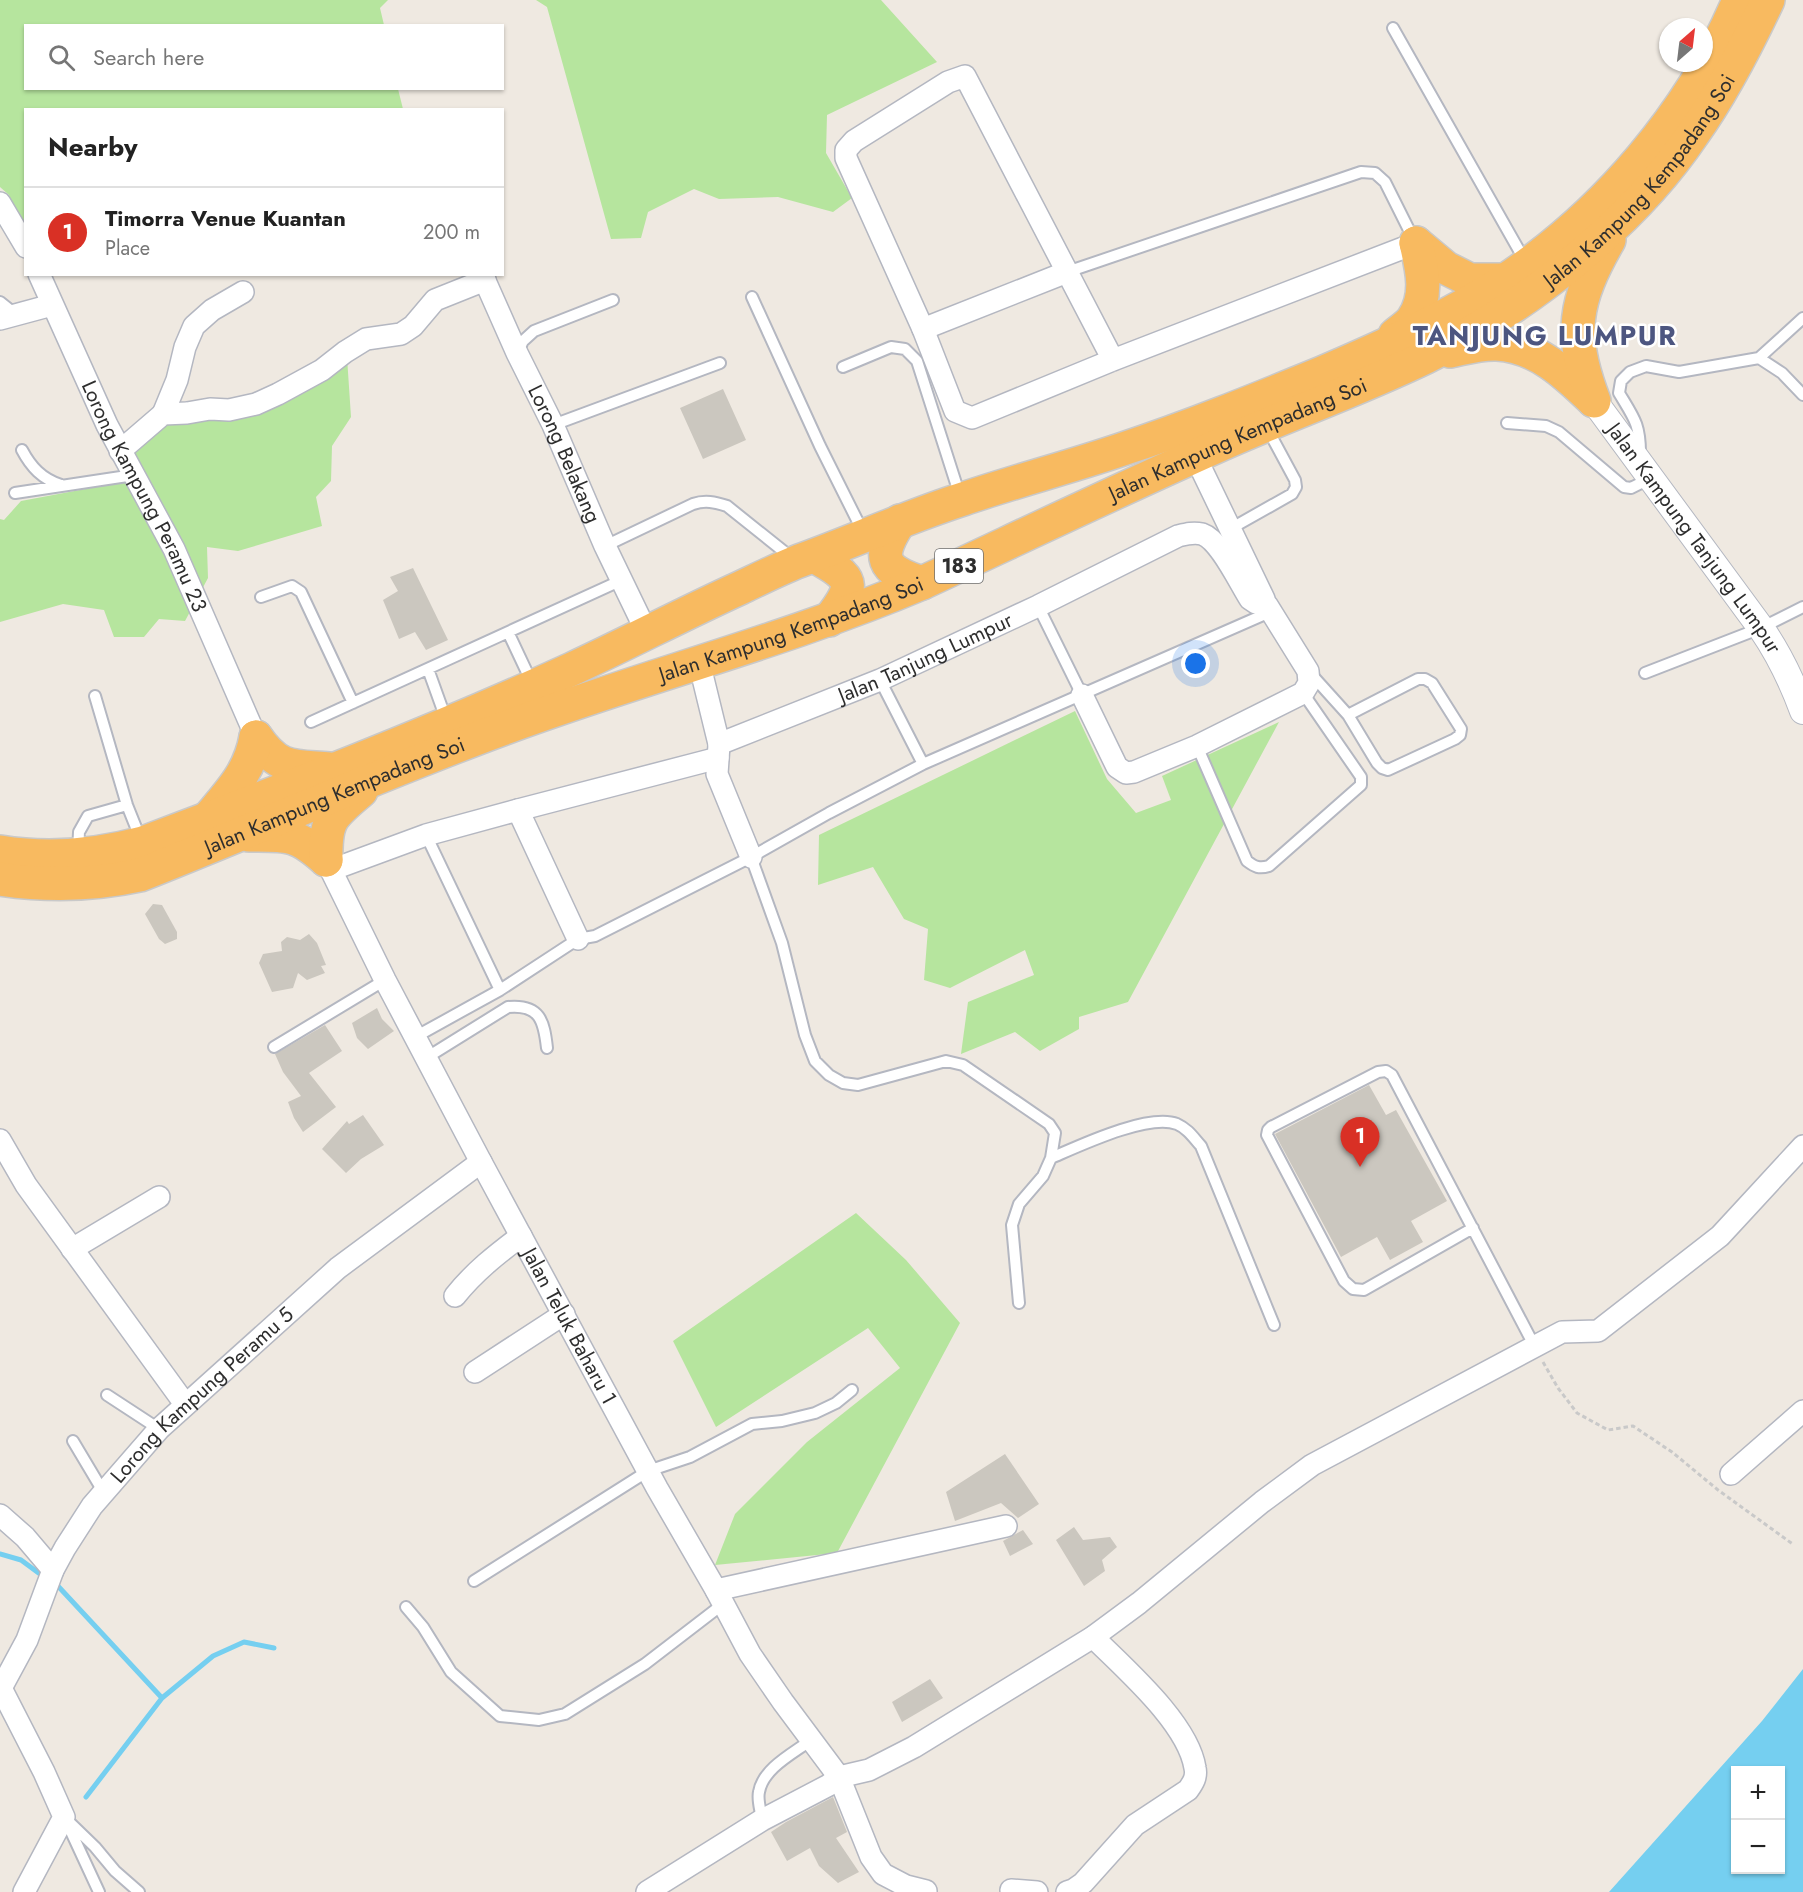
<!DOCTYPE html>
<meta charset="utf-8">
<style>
:root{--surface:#fff;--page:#f2f2f2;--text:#222;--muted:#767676;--line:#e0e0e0;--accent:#d93025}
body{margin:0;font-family:Jost,sans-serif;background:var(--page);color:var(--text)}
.controls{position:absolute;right:18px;bottom:18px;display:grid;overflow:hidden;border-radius:0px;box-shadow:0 2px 4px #0004}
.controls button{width:54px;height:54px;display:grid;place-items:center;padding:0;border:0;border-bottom:2px solid var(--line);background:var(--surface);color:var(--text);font:30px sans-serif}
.compass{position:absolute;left:1659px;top:18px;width:54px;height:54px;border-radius:50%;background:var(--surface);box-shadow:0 2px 4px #0004;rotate:28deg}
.you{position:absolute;left:1196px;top:664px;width:21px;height:21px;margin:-15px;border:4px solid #fff;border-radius:50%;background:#1a73e8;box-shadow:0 0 0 9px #1a73e833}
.badge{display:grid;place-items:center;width:39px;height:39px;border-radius:50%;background:var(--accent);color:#fff;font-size:20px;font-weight:700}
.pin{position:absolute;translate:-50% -50px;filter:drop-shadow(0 2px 3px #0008)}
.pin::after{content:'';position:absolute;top:32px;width:21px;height:18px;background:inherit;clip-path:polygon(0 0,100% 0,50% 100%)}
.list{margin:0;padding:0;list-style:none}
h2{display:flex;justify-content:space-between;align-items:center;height:78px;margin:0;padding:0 24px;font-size:26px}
h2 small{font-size:20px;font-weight:400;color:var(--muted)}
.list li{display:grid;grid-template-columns:39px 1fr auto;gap:18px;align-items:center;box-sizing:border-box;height:90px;padding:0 24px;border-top:2px solid var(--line)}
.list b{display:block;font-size:22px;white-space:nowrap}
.list p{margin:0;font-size:20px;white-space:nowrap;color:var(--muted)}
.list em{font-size:20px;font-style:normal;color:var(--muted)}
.icon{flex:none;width:33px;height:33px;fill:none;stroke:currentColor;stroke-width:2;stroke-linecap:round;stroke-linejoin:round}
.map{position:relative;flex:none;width:1803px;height:1892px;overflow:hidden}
.search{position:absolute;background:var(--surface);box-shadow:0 2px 4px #0004;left:24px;top:24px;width:480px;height:66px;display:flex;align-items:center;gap:15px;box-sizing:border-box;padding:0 21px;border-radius:0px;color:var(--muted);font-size:22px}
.panel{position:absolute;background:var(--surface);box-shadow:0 2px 4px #0004;left:24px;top:108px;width:480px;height:168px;border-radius:0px}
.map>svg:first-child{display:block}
.green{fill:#b6e59e}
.water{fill:#75cff0;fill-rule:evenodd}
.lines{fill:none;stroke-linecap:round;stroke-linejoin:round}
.stream{stroke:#75cff0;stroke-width:5}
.building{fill:#cbc7bf}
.service-casing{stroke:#b4b7c1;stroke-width:14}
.minor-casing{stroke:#b4b7c1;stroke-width:24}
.tertiary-casing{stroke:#b4b7c1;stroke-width:28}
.trunk-casing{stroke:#c9c9c9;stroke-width:36}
.path{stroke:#c9c9c9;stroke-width:3;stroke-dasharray:4.5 3;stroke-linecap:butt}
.service{stroke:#fff;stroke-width:10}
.minor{stroke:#fff;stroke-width:21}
.tertiary{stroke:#fff;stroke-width:26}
.trunk{stroke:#f8ba60;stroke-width:33}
.labels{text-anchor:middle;stroke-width:5;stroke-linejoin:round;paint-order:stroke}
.shield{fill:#fff;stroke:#6d6d6d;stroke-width:1.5}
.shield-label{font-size:20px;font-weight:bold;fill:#2e2e2e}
.street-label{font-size:21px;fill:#2e2e2e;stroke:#fff}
.district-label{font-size:27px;font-weight:bold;letter-spacing:1.5px;fill:#4d5680;stroke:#fff}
</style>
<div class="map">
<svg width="1803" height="1892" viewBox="0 0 1803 1892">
<rect width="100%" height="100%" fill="#efe9e1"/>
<path class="green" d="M 0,0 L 388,0 L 380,8 L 384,25 L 26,26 L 26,88 L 398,89 L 403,109 L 26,110 L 25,239 L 14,217 L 9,195 L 0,187 Z
M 536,0 L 881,0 L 937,62 L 827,115 L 826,153 L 852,198 L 833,212 L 778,197 L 719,199 L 694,189 L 648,212 L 641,238 L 611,239 L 547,7 Z
M 347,357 L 351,417 L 332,446 L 331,481 L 316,497 L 322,526 L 238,551 L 207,547 L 208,578 L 185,621 L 159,619 L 144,637 L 114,637 L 104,610 L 63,604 L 0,622 L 0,519 L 4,520 L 21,501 L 144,478 L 130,452 L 167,419 L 239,415 Z
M 1075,711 L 1107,779 L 1136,813 L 1171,800 L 1162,776 L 1279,722 L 1128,1002 L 1079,1017 L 1079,1029 L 1040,1051 L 1015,1032 L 961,1054 L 968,1002 L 1034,975 L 1025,950 L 950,988 L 924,980 L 928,929 L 904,919 L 873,867 L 818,885 L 819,835 Z
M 856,1213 L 906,1260 L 960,1323 L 837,1553 L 715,1565 L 735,1514 L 807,1442 L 900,1368 L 868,1328 L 716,1427 L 673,1341 Z"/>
<path class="water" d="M 1803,1669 L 1803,1892 L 1609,1892 L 1762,1721 ZM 1736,1770 L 1780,1770 L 1780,1870 L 1736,1870 Z"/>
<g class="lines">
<path class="stream" d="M 0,1554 L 21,1560 L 40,1574
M 57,1585 L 162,1698
M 86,1797 L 162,1698 L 213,1656 L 244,1642 L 274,1648"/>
</g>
<path class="building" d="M 723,389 L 746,440 L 703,459 L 680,408 Z
M 413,568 L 448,640 L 426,650 L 415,632 L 399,639 L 383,600 L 398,591 L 390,577 Z
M 153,904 L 162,905 L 177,932 L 177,939 L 165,944 L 159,939 L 145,914 Z
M 309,934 L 317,943 L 326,965 L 321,966 L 325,973 L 307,980 L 298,973 L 293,988 L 272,992 L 259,963 L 263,954 L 282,951 L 281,942 L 287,937 L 300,940 Z
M 377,1008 L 382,1019 L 394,1031 L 368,1049 L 357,1038 L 352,1023 Z
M 325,1025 L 342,1051 L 309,1073 L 336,1107 L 303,1132 L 294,1118 L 288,1102 L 301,1096 L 283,1072 L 275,1054 Z
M 1369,1085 L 1386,1115 L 1396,1110 L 1447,1201 L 1411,1221 L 1423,1242 L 1390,1260 L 1377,1237 L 1341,1257 L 1275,1134 Z
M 363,1115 L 384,1145 L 361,1159 L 346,1173 L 322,1149 L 347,1121 L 349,1124 Z
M 1005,1454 L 1039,1504 L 1018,1518 L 1001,1503 L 955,1521 L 946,1492 Z
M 1074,1527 L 1083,1540 L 1110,1537 L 1117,1547 L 1102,1560 L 1105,1571 L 1084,1586 L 1056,1540 Z
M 1023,1530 L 1033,1544 L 1010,1556 L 1003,1541 Z
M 930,1679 L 943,1698 L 902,1722 L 892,1702 Z
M 833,1797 L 847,1832 L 836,1838 L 859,1872 L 838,1883 L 819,1866 L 810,1848 L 787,1861 L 771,1832 L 786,1822 Z"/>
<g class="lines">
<g class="service-casing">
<path id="service" d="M 1393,28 L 1525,261
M 1067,272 L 1361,172 L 1375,173 L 1385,182 L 1414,240
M 752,297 L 820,446 L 863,532
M 0,302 L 15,314
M 517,353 L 523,341 L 534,331 L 613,300
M 1759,358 L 1803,318
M 843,367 L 891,347 L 905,349 L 917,361 L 960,496
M 1507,423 L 1546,426 L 1559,432 L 1624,487 L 1631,488 L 1651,478
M 553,425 L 720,363
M 22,450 C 31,467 42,479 61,485
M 1640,453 C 1640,424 1634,418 1619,393 L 1621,381 L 1630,372 L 1646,366 L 1679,372 L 1759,358 L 1782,373 L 1803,395
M 15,493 L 134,475
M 1230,529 L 1292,494 L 1296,487 L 1295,480 L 1267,428
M 605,546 L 693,504 C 705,500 715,502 727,506 L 792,558
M 261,597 L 292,586 L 301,592 L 353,703
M 1038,606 L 1082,695
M 508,632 L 532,683
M 428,669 L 446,719
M 1645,673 L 1761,628 L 1803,607
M 1311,674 L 1348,715 L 1377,763 L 1382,768 L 1388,770 L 1455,739 L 1460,735 L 1461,729 L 1432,683 L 1425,679 L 1418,679 L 1348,715
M 880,680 L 923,764
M 95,696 L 127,805 L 141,840
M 311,722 L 622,580
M 1197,746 L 1247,861 C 1255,867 1259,869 1269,866 L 1361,785 L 1361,777 L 1303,693
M 426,835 L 500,990
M 78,851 L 79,832 L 88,816 L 127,805
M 751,857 L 782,943 L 805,1035 L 815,1061 L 829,1075 L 843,1083 L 858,1085 L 946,1061 L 963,1065 L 1049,1124 L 1055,1133 L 1051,1158 L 1043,1176 L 1019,1204 L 1012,1225 L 1019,1303
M 415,1037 L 500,990 L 578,939 L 595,936 L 751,857 L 829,813 L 923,764 L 1270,612
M 274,1047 L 385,980
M 426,1058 L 508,1007 C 540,1004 544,1021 547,1048
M 1051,1158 C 1079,1146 1148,1113 1177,1124 C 1188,1129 1193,1137 1201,1146 L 1274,1325
M 1473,1228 L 1364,1290 L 1353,1289 L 1344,1281 L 1267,1135 L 1268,1130 L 1271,1127 L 1378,1072 L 1386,1071 L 1392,1075 L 1535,1347
M 107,1395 L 159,1429
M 73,1441 L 104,1493
M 474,1581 L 648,1471 L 690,1457 L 752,1424 L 782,1421 L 815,1413 L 836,1403 L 852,1390
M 406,1607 L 423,1627 L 451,1672 L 500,1716 L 539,1720 L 565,1714 L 645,1664 L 723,1604
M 64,1817 L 95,1847 L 115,1871 L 139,1892
M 762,1820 C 761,1811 757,1800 759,1792 C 763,1768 794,1753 811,1740
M 67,1823 L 99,1892"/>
</g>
<g class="minor-casing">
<g id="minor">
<path d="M 0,203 L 26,247"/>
<path id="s1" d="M 39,274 L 107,425 L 174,549 L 256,737"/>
<path id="s2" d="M 482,274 L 517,353 L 553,425 L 605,546 L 647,633"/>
<path d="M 0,319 L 52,305"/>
<path d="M 923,329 L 1067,272"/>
<path d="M 1113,360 L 965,76 L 948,82 L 854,141 L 846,150 L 846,158 L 923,329 L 955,411 L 972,418 L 1113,360 L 1416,243"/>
<path d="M 163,414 L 177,380 L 185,347 L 194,326 L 212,310 L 243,292"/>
<path d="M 120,451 L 163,414 L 187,413 L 210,409 L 229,410 L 256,404 L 278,394 L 322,370 L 345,352 L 366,339 L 401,334 L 413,326 L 435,300 L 485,280"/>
<path d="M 1195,456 L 1264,599"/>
<path id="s3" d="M 699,662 L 719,744 L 880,680 L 1038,606 L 1178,536 C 1186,534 1193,532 1202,534 C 1220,540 1239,582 1250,599 L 1256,603 L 1267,605 L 1308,671 L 1309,683 L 1303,693 L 1197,746 L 1134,772 L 1126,773 L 1117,767 L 1082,695"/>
<path d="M 719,745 L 717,774 L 751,857"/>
<path d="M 518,810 L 578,939"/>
<path id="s4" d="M 326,860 L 385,980 L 481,1162 L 657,1488 L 716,1590 L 750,1654 L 783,1702 L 839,1777 L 871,1857 L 883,1874 L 906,1886 L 926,1891"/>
<path d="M 331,870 L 426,835 L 518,810 L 718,758"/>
<path d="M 0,1140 L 26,1185 L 185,1404"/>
<path d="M 72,1249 L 159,1197"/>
<path d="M 455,1296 C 474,1272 497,1254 521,1236"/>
<path d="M 475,1372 L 564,1314"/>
<path d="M 1731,1474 L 1803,1411"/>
<path d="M 0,1515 L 25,1537 L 53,1570"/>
<path d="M 716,1590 L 1006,1526"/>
<path id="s5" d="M 0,1690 L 27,1640 L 53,1570 L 65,1548 L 92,1506 L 159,1429 L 338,1268 L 481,1162"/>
<path d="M 2,1690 L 44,1772 L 64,1817 L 24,1892"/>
<path d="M 1011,1890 L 1037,1892"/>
<path d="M 647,1892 L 762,1820 L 829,1785 L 839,1777 L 869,1770 L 914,1747 L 1093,1637 L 1139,1603 L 1262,1502 L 1312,1465 L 1562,1332 L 1598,1331 L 1720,1236 L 1803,1146"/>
<path d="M 1067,1892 L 1073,1890 L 1083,1883 L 1135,1825 L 1188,1790 C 1193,1783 1197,1777 1195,1768 C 1188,1723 1125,1669 1093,1637"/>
</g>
</g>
<g class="tertiary-casing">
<g id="tertiary">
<path id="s6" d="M 1594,401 L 1761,628 C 1779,654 1792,681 1803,711"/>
</g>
</g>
<g class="trunk-casing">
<g id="trunk">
<path d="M 1416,243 L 1446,268 L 1470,280 L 1506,280"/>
<path d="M 1395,335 C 1401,330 1409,325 1413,319 C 1429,295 1422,269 1416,243"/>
<path d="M 1450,351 C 1465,348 1481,343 1497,344 C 1537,346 1566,374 1593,400"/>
<path d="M 1594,401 C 1568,334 1574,301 1609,240"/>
<path d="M 900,521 C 876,557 881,570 922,583"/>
<path d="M 814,556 C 854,578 857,584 829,620"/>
<path d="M 256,737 C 279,770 292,766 329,769"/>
<path d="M 210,816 C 232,790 250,771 256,737"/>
<path d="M 249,835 C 288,835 296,833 326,860"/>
<path d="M 0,852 C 49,860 95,856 143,843 C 287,789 432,733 572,669 C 628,643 683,614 740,588 C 759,579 779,569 799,561 C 854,541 907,517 963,499 C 1016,481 1070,467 1123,449 C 1190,427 1256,400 1322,373 C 1385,346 1447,318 1504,281 C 1605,214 1692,112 1739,0"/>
<path d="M 326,860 C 325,820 331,816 361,791"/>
<path id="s7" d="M 0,879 C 47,886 94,885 140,875 C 261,827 380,774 502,729 C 641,677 785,641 922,583 C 1025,535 1127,486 1231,440 C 1295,412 1362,388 1426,357 C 1525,308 1631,226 1693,134 C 1723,92 1746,47 1768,0"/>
</g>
</g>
<path class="path" d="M 1543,1362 L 1558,1388 L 1577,1413 L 1608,1430 L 1633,1426 L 1672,1452 L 1718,1490 L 1794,1545"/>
<use href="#service" class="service"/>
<use href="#minor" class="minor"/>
<use href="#tertiary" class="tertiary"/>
<use href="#trunk" class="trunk"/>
</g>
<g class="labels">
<rect class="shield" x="935" y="549" width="48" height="34" rx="4.5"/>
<g class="shield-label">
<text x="959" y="573">183</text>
</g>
<g class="street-label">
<text dy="7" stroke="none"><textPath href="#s7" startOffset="1809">Jalan Kampung Kempadang Soi</textPath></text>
<text dy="7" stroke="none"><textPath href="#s7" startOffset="1323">Jalan Kampung Kempadang Soi</textPath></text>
<text dy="7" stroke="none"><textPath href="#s2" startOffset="198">Lorong Belakang</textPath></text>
<text dy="7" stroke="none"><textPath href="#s1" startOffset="246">Lorong Kampung Peramu 23</textPath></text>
<text dy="7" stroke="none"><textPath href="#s6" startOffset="170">Jalan Kampung Tanjung Lumpur</textPath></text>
<text dy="7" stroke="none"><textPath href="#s7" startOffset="837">Jalan Kampung Kempadang Soi</textPath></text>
<text dy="7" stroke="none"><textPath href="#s3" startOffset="308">Jalan Tanjung Lumpur</textPath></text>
<text dy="7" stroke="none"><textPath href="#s7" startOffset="351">Jalan Kampung Kempadang Soi</textPath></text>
<text dy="7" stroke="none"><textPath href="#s4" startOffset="526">Jalan Teluk Baharu 1</textPath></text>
<text dy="7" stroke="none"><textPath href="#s5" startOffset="363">Lorong Kampung Peramu 5</textPath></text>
</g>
<g class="district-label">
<text x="1545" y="345">TANJUNG LUMPUR</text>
</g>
</g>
</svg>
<div class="controls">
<button>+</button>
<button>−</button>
</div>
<svg class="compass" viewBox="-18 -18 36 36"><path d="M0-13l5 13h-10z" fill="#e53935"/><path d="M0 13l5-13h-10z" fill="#767676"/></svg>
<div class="you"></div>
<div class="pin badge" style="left:1360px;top:1167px">1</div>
<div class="search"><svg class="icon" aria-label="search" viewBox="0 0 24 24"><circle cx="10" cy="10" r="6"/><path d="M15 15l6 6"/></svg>Search here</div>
<section class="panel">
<h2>Nearby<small></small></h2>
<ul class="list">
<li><span class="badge">1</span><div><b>Timorra Venue Kuantan</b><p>Place</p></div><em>200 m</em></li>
</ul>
</section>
</div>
